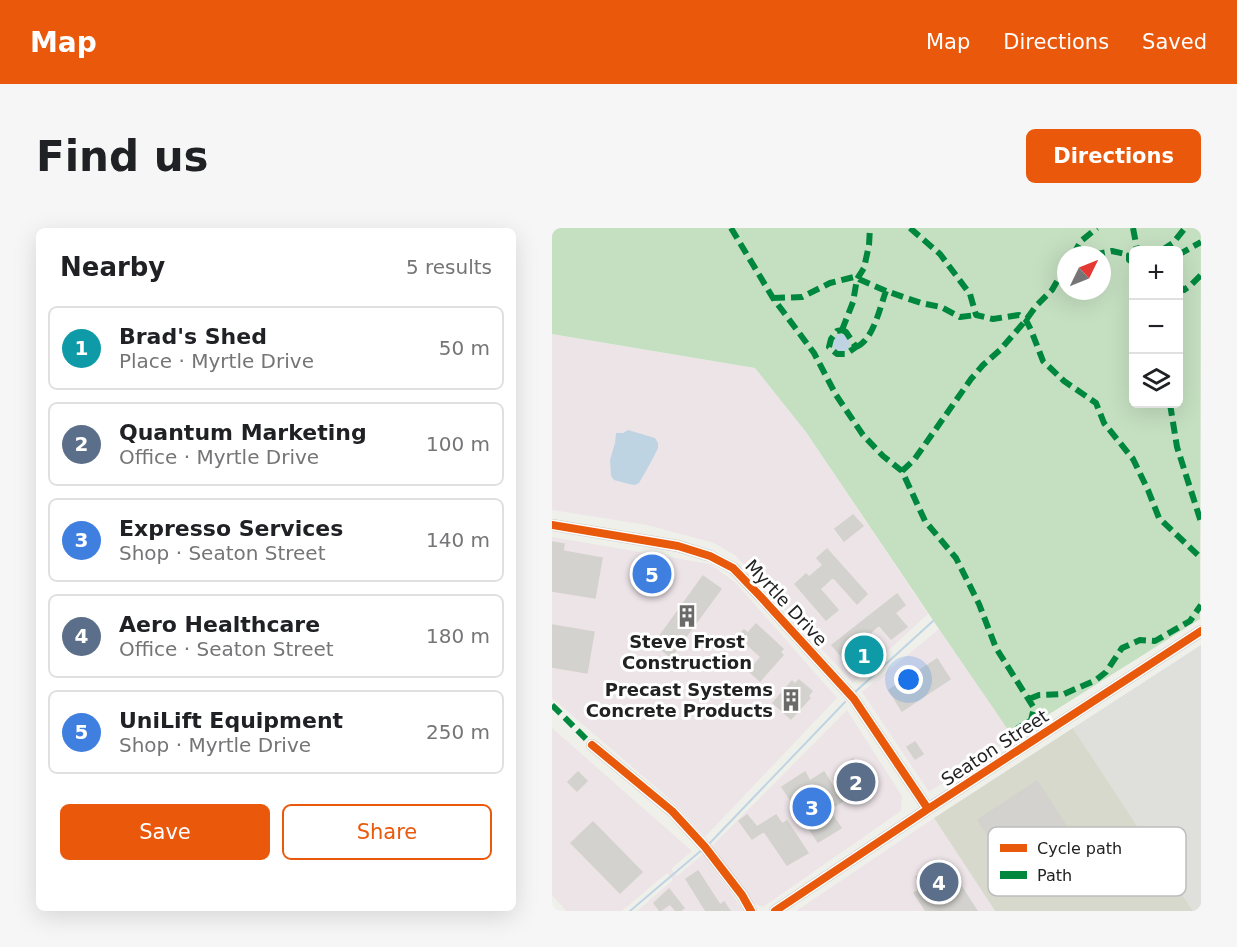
<!DOCTYPE html>
<meta charset="utf-8">
<style>
:root{--surface:#fff;--page:#f6f6f6;--text:#202124;--muted:#757577;--line:#e0e0e0;--accent:#ea580c}
body{margin:0;font-family:"DejaVu Sans",sans-serif;background:var(--page);color:var(--text)}
.controls{position:absolute;right:18px;top:18px;display:grid;overflow:hidden;border-radius:9px;box-shadow:0 6px 24px #0002}
.controls button{width:54px;height:54px;display:grid;place-items:center;padding:0;border:0;border-bottom:2px solid var(--line);background:var(--surface);color:var(--text);font:30px sans-serif}
.compass{position:absolute;left:505px;top:18px;width:54px;height:54px;border-radius:50%;background:var(--surface);box-shadow:0 6px 24px #0002;rotate:47deg}
.you{position:absolute;left:357px;top:452px;width:21px;height:21px;margin:-15px;border:4px solid #fff;border-radius:50%;background:#1a73e8;box-shadow:0 0 0 9px #1a73e833}
.badge{display:grid;place-items:center;width:39px;height:39px;border-radius:50%;background:var(--accent);color:#fff;font-size:20px;font-weight:700}
.pin{position:absolute;translate:-50% -50%;border:3px solid #fff;box-shadow:0 2px 6px #0006}
.list{margin:0;padding:0;list-style:none}
h2{display:flex;justify-content:space-between;align-items:center;height:78px;margin:0;padding:0 24px;font-size:26px}
h2 small{font-size:20px;font-weight:400;color:var(--muted)}
.list li{display:grid;grid-template-columns:39px 1fr auto;gap:18px;align-items:center;box-sizing:border-box;height:84px;margin:0 12px 12px;padding:0 12px;border:2px solid var(--line);border-radius:9px}
.list b{display:block;font-size:22px;white-space:nowrap}
.list p{margin:0;font-size:20px;white-space:nowrap;color:var(--muted)}
.list em{font-size:20px;font-style:normal;color:var(--muted)}
.actions{display:flex;gap:12px;padding:18px 24px}
.actions a{flex:1;padding:14px 0;border:2px solid var(--accent);border-radius:9px;text-align:center;font-size:21px;color:var(--accent)}
.actions .main{background:var(--accent);color:#fff}
.icon{flex:none;width:33px;height:33px;fill:none;stroke:currentColor;stroke-width:2;stroke-linecap:round;stroke-linejoin:round}
.map{position:relative;flex:none;width:649px;height:683px;overflow:hidden;border-radius:9px}
header{display:flex;align-items:center;gap:36px;box-sizing:border-box;height:84px;padding:0 30px;background:var(--accent);color:#fff}
header strong{font-size:28px}
nav{display:flex;gap:33px;margin-inline-start:auto;font-size:21px}
.intro{display:flex;align-items:center;justify-content:space-between;box-sizing:border-box;height:144px;padding:0 36px}
h1{margin:0;font-size:42px}
.button{padding:15px 27px;border-radius:9px;background:var(--accent);color:#fff;font-size:21px;font-weight:700}
main{display:flex;gap:36px;padding:0 36px}
aside{flex:1;background:var(--surface);border-radius:9px;box-shadow:0 6px 24px #0002}
.map>svg:first-child{display:block}
.residential{fill:#dfdfdc}
.industrial{fill:#ede4e8}
.construction{fill:#d7d9cd}
.forest{fill:#c5dfc1;fill-rule:evenodd}
.water{fill:#bfd4e3}
.lines{fill:none;stroke-linecap:round;stroke-linejoin:round}
.stream{stroke:#bfd4e3;stroke-width:2}
.building{fill:#d3d2ce;stroke:#d3d2cc;stroke-width:1.5}
.street-casing{stroke:#c9c9c7;stroke-width:12}
.street{stroke:#fdfdfc;stroke-width:9}
.quiet{stroke:#00873e;stroke-width:6;stroke-dasharray:12 6;stroke-linecap:butt}
.cycleway-casing{stroke:#fff;stroke-width:11}
.cycleway{stroke:#e8590c;stroke-width:8}
.labels{text-anchor:middle;stroke-width:6;stroke-linejoin:round;paint-order:stroke}
.street-label{font-size:18px;fill:#222;stroke:#fff}
.poi-label{font-size:18px;font-weight:bold;fill:#222;stroke:#fff}
.key{fill:#fff;stroke:#bdbdbd;stroke-width:1.5}
.key-label{font-size:16px;fill:#222}
</style>
<header>
<strong>Map</strong>
<nav><a>Map</a><a>Directions</a><a>Saved</a></nav>
</header>
<div class="intro"><h1>Find us</h1><a class="button">Directions</a></div>
<main>
<aside>
<h2>Nearby<small>5 results</small></h2>
<ul class="list">
<li><span class="badge" style="background:#0f9aa8">1</span><div><b>Brad's Shed</b><p>Place · Myrtle Drive</p></div><em>50 m</em></li>
<li><span class="badge" style="background:#5c6f8a">2</span><div><b>Quantum Marketing</b><p>Office · Myrtle Drive</p></div><em>100 m</em></li>
<li><span class="badge" style="background:#3f7fe0">3</span><div><b>Expresso Services</b><p>Shop · Seaton Street</p></div><em>140 m</em></li>
<li><span class="badge" style="background:#5c6f8a">4</span><div><b>Aero Healthcare</b><p>Office · Seaton Street</p></div><em>180 m</em></li>
<li><span class="badge" style="background:#3f7fe0">5</span><div><b>UniLift Equipment</b><p>Shop · Myrtle Drive</p></div><em>250 m</em></li>
</ul>
<div class="actions"><a class="main">Save</a><a>Share</a></div>
</aside>
<div class="map">
<svg width="649" height="683" viewBox="0 0 649 683">
<rect width="100%" height="100%" fill="#f0f0eb"/>
<path class="residential" d="M 649,417 L 649,683 L 641,683 L 521,500 Z"/>
<path class="industrial" d="M 0,106 L 203,140 L 254,204 L 376,386 L 301,455 L 183,327 L 162,315 L 95,297 L 0,282 Z
M 0,309 L 158,336 L 184,355 L 285,470 L 153,609 L 121,574 L 0,470 Z
M 387,401 L 461,509 L 377,564 L 310,464 Z
M 295,482 L 350,568 L 349,583 L 211,679 L 202,676 L 160,618 Z
M 0,500 L 140,623 L 119,641 L 125,648 L 151,626 L 192,683 L 85,683 L 121,652 L 115,645 L 70,683 L 14,683 L 0,667 Z
M 382,590 L 443,683 L 244,683 Z"/>
<path class="construction" d="M 521,500 L 641,683 L 443,683 L 382,590 Z"/>
<path class="forest" d="M 0,0 L 649,0 L 648,391 L 461,509 L 387,401 L 254,204 L 203,140 L 0,106 ZM 582,22 L 626,22 L 626,176 L 582,176 ZM 514,27 L 550,27 L 550,63 L 514,63 Z"/>
<path class="water" d="M280 115a9 9 0 1 1 18 0a9 9 0 1 1-18 0Z
M 76,202 L 103,210 L 106,215 L 106,220 L 99,234 L 87,255 L 83,257 L 77,256 L 62,252 L 59,248 L 58,232 L 63,215 L 64,205 L 71,205 Z"/>
<g class="lines">
<path class="stream" d="M 302,465 L 381,393
M 156,617 L 293,474
M 78,683 L 151,621"/>
</g>
<path class="building" d="M 301,287 L 311,298 L 292,313 L 283,301 Z
M 0,314 L 12,316 L 11,323 L 50,330 L 43,370 L 0,363 Z
M 275,321 L 315,366 L 305,376 L 281,349 L 268,361 L 286,382 L 274,392 L 243,356 L 254,346 L 257,349 L 271,337 L 265,330 Z
M 94,335 L 111,338 L 107,358 L 90,355 Z
M 151,348 L 169,361 L 119,429 L 102,416 Z
M 345,366 L 353,377 L 343,385 L 355,399 L 339,411 L 327,397 L 317,406 L 328,420 L 301,442 L 280,417 Z
M 204,396 L 231,421 L 228,424 L 231,427 L 208,453 L 197,443 L 209,429 L 186,408 L 192,402 L 196,405 Z
M 0,397 L 42,404 L 35,445 L 0,439 Z
M 385,431 L 398,451 L 350,483 L 337,462 Z
M 247,452 L 260,463 L 256,468 L 258,470 L 239,491 L 221,475 L 240,453 L 243,456 Z
M 363,514 L 371,526 L 363,531 L 355,519 Z
M 301,531 L 306,538 L 308,537 L 321,557 L 314,561 L 312,559 L 277,582 L 289,600 L 266,614 L 230,559 L 253,544 L 258,553 L 272,544 L 281,559 L 292,552 L 290,549 L 301,542 L 296,534 Z
M 26,544 L 35,553 L 25,563 L 16,554 Z
M 485,553 L 520,607 L 460,645 L 426,592 Z
M 195,587 L 205,599 L 224,587 L 230,596 L 235,593 L 256,625 L 235,637 L 212,603 L 200,611 L 187,593 Z
M 41,594 L 90,644 L 68,665 L 19,615 Z
M 386,635 L 394,648 L 400,644 L 425,683 L 374,683 L 362,665 L 371,659 L 364,649 Z
M 146,643 L 168,677 L 172,674 L 178,683 L 154,683 L 134,651 Z
M 117,661 L 132,680 L 128,683 L 124,683 L 118,676 L 108,683 L 102,675 Z"/>
<g class="lines">
<g class="street-casing">
<path id="street" d="M 0,297 L 126,318 L 158,328 L 181,340 L 208,368 L 302,471 L 376,581
M 40,517 L 120,583 L 153,619 L 190,667 L 199,683
M 223,683 L 376,581 L 649,403"/>
</g>
<use href="#street" class="street"/>
<path class="quiet" d="M 179,0 L 221,70 L 262,125 L 284,167 L 311,207 L 331,228 L 350,243 L 373,293 L 404,330 L 427,376 L 444,420 L 482,480 L 479,492 L 466,500 L 466,508 L 474,518
M 358,0 L 388,26 L 418,66 L 424,87 L 441,91 L 467,87 L 474,92 L 479,102 L 491,133 L 512,153 L 544,175 L 552,195 L 581,231 L 596,262 L 607,290 L 649,330
M 581,0 L 585,21
M 610,22 L 621,15 L 633,0
M 521,27 L 529,13 L 545,0
M 541,27 L 560,23 L 577,27
M 626,27 L 649,14
M 582,35 L 577,32 L 577,27 L 580,23 L 585,21 L 588,22
M 626,57 L 632,62 L 639,57 L 649,47
M 221,70 L 250,69 L 278,55 L 302,49 L 334,63 L 369,75 L 389,79 L 408,89 L 424,87
M 290,102 L 301,74 L 305,51 L 312,40 L 317,17 L 318,0
M 290,102 L 294,104 L 304,119 L 294,126 L 285,126 L 277,119 L 279,111 L 285,103 Z
M 304,119 C 321,113 328,79 334,63
M 618,176 L 625,219 L 649,294
M 350,243 L 362,232 L 419,151 L 431,137 L 448,122 L 474,92 L 484,78 L 500,62 L 514,38
M 477,471 L 487,467 L 512,466 L 544,452 L 554,444 L 570,420 L 588,412 L 603,413 L 638,393 L 649,377
M 0,477 L 40,517"/>
<g class="cycleway-casing">
<path id="cycleway" d="M 0,297 L 126,318 L 158,328 L 181,340 L 208,368 L 302,471 L 376,581
M 40,517 L 120,583 L 153,619 L 190,667 L 199,683
M 223,683 L 376,581 L 649,403"/>
</g>
<use href="#cycleway" class="cycleway"/>
</g>
<defs>
<g id="building-bare" transform="scale(1.8)"><path d="M-4-6H4V6H1V3H-1V6H-4ZM-2.5-4.3h1.7v1.8h-1.7ZM.8-4.3h1.7v1.8H.8ZM-2.5-1h1.7V.8h-1.7ZM.8-1h1.7V.8H.8Z" fill="#6a6a68" stroke="#fff" stroke-width="2.5" paint-order="stroke"/></g>
</defs>
<g fill-rule="evenodd">
<use href="#building-bare" x="135" y="388"/>
<use href="#building-bare" x="239" y="472"/>
</g>
<g class="labels">
<g class="street-label">
<text transform="translate(234 375) rotate(47)" y="6">Myrtle Drive</text>
<text transform="translate(443 520) rotate(-33)" y="6">Seaton Street</text>
</g>
<g class="poi-label">
<text x="135" y="420">Steve Frost<tspan x="135" dy="21">Construction</tspan></text>
<text x="221" y="468" text-anchor="end">Precast Systems<tspan x="221" dy="21">Concrete Products</tspan></text>
</g>
</g>
<rect x="436" y="599" width="198" height="69" rx="9" class="key"/>
<rect x="448" y="616" width="27" height="8" fill="#e8590c"/>
<rect x="448" y="643" width="27" height="8" fill="#00873e"/>
<g class="key-label">
<text x="485" y="626">Cycle path</text>
<text x="485" y="653">Path</text>
</g>
</svg>
<div class="controls">
<button>+</button>
<button>−</button>
<button><svg class="icon" aria-label="layers" viewBox="0 0 24 24"><path d="M12 4l9 5-9 5-9-5zM3 14l9 5 9-5"/></svg></button>
</div>
<svg class="compass" viewBox="-18 -18 36 36"><path d="M0-13l5 13h-10z" fill="#e53935"/><path d="M0 13l5-13h-10z" fill="#757577"/></svg>
<div class="you"></div>
<div class="pin badge" style="left:312px;top:427px;background:#0f9aa8">1</div>
<div class="pin badge" style="left:304px;top:554px;background:#5c6f8a">2</div>
<div class="pin badge" style="left:260px;top:579px;background:#3f7fe0">3</div>
<div class="pin badge" style="left:387px;top:654px;background:#5c6f8a">4</div>
<div class="pin badge" style="left:100px;top:346px;background:#3f7fe0">5</div>
</div>
</main>
